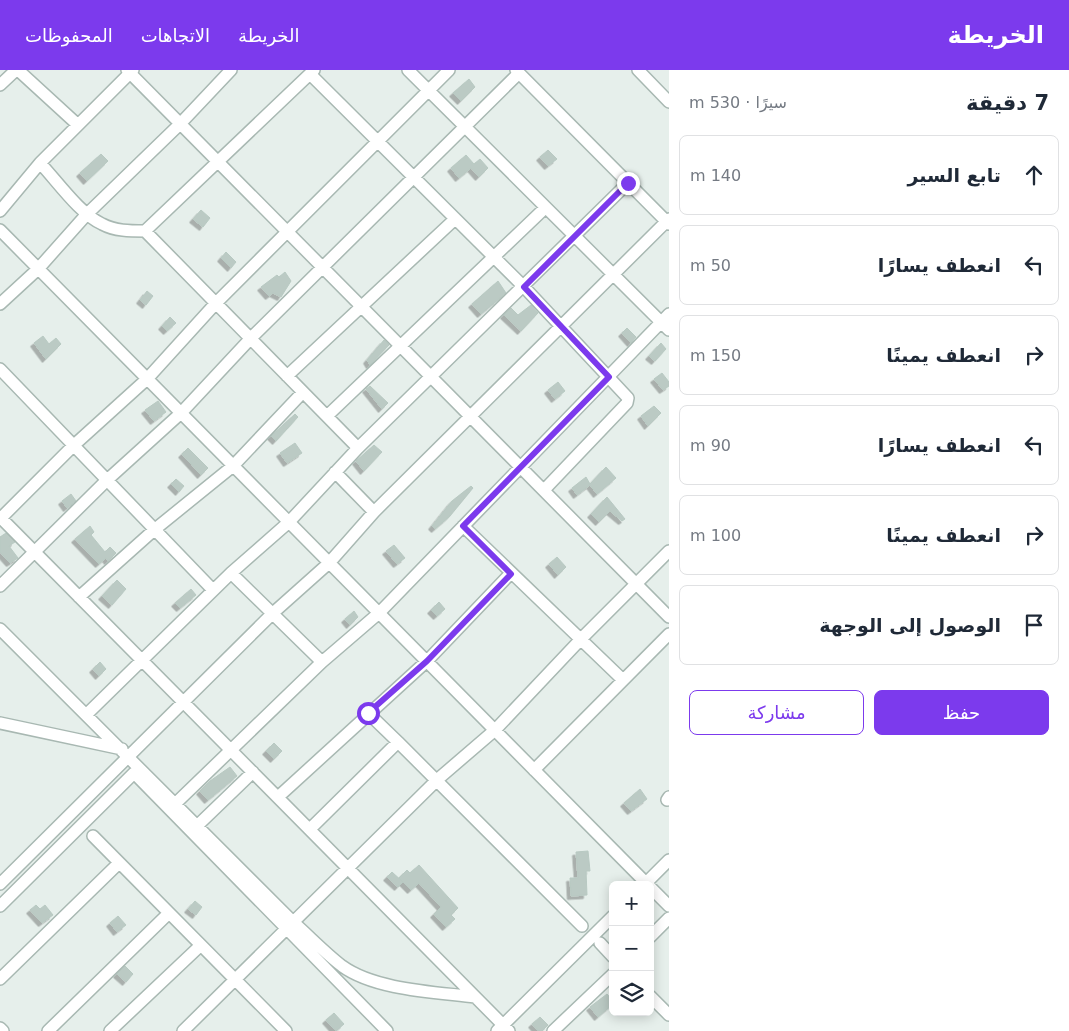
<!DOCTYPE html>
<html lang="ar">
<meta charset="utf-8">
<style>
:root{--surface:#fff;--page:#f2f2f3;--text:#1f2937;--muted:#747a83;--line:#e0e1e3;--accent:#7c3aed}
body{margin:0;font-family:"DejaVu Sans","Noto Naskh Arabic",sans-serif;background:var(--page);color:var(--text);direction:rtl}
.controls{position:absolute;right:15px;bottom:15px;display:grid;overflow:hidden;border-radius:8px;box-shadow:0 2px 12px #0003}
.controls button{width:45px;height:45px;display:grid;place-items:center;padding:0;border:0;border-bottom:1px solid var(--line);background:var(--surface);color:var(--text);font:25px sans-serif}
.stop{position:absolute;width:15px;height:15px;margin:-11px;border:4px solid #7c3aed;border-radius:50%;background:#fff}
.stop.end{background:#7c3aed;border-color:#fff;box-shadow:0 1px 5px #0008}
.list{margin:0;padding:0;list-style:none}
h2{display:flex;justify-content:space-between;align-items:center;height:65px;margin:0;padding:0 20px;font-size:21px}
h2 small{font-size:16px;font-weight:400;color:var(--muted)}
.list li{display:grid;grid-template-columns:32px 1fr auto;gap:15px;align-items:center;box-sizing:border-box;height:80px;margin:0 10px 10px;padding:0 10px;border:1px solid var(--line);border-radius:8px}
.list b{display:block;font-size:19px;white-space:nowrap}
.list em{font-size:16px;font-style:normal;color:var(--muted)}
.actions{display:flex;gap:10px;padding:15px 20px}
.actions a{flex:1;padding:11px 0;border:1px solid var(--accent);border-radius:8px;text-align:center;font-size:18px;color:var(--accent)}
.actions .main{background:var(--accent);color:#fff}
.icon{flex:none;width:28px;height:28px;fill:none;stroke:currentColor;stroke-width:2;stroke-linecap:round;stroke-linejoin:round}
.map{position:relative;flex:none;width:669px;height:961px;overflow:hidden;direction:ltr}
header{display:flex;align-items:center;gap:30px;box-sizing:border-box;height:70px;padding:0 25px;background:var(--accent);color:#fff}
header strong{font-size:24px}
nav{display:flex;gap:28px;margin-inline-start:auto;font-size:18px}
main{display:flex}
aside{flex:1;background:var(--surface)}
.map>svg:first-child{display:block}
.building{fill:#bbcac4;stroke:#b8c9c2;filter:url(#shadow)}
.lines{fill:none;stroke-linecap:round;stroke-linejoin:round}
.minor-casing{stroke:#a8b8b2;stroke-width:14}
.minor{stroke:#fff;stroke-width:11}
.route{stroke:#7c3aed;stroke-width:6}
</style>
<header>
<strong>الخريطة</strong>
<nav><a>الخريطة</a><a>الاتجاهات</a><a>المحفوظات</a></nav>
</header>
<main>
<aside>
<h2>7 دقيقة<small>سيرًا · 530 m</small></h2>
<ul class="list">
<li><svg class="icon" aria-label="ahead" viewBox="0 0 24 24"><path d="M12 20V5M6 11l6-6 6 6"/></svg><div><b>تابع السير</b></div><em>140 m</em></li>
<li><svg class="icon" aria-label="left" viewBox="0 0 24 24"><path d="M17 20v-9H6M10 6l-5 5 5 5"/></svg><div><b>انعطف يسارًا</b></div><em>50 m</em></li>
<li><svg class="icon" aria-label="right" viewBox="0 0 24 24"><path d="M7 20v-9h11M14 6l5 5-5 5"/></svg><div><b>انعطف يمينًا</b></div><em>150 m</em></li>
<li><svg class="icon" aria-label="left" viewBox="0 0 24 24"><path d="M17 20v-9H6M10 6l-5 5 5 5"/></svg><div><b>انعطف يسارًا</b></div><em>90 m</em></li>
<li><svg class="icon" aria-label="right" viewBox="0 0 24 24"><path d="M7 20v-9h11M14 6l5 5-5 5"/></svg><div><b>انعطف يمينًا</b></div><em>100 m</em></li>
<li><svg class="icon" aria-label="arrive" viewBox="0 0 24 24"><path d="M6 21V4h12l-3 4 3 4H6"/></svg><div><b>الوصول إلى الوجهة</b></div></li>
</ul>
<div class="actions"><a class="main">حفظ</a><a>مشاركة</a></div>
</aside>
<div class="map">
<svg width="669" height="961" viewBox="0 0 669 961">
<defs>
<filter id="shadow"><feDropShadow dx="-3.5" dy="3.5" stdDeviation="0" flood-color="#0004"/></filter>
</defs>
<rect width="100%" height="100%" fill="#e6efeb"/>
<path class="building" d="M 469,9 L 475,17 L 461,31 L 453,23 Z
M 548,80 L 557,89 L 548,96 L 540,87 Z
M 101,84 L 108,91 L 87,111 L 80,103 Z
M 466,85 L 474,94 L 480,89 L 488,98 L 479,107 L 471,98 L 459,108 L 451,98 Z
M 201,140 L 210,148 L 203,157 L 193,149 Z
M 226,182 L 236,192 L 231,198 L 221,188 Z
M 285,202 L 291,211 L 281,227 L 273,223 L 269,226 L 261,217 L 277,205 L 279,207 Z
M 498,211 L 506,223 L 481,244 L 472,234 Z
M 147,221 L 153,226 L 146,235 L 140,230 Z
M 531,235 L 538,243 L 521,261 L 504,245 L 511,238 L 518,245 Z
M 170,247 L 176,253 L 167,261 L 162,256 Z
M 627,258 L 636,267 L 631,273 L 622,263 Z
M 43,266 L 49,274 L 56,268 L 61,274 L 46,289 L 34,273 Z
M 384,270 L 389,275 L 370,295 L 367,290 Z
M 661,273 L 666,279 L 655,291 L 649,286 Z
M 662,303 L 669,312 L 669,316 L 663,320 L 654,309 Z
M 558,312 L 565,321 L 555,329 L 548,320 Z
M 370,316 L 388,333 L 382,339 L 366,319 Z
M 158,331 L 166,342 L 154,351 L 145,340 Z
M 654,336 L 661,343 L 648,356 L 641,346 Z
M 295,344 L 298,347 L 276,371 L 271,366 Z
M 295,373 L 302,383 L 287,393 L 280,383 Z
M 374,375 L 382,382 L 364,401 L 356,391 Z
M 188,378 L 208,398 L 201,405 L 182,384 Z
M 606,397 L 616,408 L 597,424 L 590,415 L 577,425 L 572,418 L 586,407 L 590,414 Z
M 176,409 L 184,416 L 179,422 L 171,414 Z
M 471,416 L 473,418 L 450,446 L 435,459 L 432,456 L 452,431 Z
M 71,424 L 76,431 L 67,438 L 62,431 Z
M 607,427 L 625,449 L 622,451 L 610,441 L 599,452 L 591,444 Z
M 90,456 L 94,462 L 91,465 L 105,482 L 110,477 L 116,483 L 108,491 L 106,488 L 99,494 L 75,469 Z
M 6,463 L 15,472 L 9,476 L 18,488 L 10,493 L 0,482 L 0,467 Z
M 394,475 L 405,488 L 397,494 L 386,481 Z
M 557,487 L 566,497 L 558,505 L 549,494 Z
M 117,510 L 126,519 L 112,535 L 102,526 Z
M 191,519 L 196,525 L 180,538 L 175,533 Z
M 439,532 L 445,539 L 437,546 L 431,540 Z
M 354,541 L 358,547 L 350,555 L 345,549 Z
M 100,592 L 106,599 L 99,606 L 93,599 Z
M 274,673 L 282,681 L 274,689 L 266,681 Z
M 230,697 L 237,706 L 208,730 L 200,721 L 210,711 Z
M 640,719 L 647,729 L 631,741 L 624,733 Z
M 588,781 L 590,801 L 586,801 L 587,825 L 571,826 L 570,808 L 578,808 L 576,782 Z
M 419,795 L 458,838 L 451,845 L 455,849 L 446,857 L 434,844 L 441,837 L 419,813 L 411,820 L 399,808 L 407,800 L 410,803 Z
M 392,802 L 403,812 L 398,817 L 387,807 Z
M 195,831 L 202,837 L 196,845 L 188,839 Z
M 36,835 L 40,839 L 45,835 L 53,845 L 42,853 L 30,840 Z
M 118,846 L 126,855 L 117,862 L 110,853 Z
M 125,896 L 133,904 L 126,912 L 117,904 Z
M 607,924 L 613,931 L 613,934 L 598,947 L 590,937 Z
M 334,943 L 344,954 L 336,961 L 326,950 Z
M 540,947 L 548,955 L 542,961 L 538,961 L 532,954 Z"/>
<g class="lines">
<g class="minor-casing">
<path id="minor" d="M 18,0 L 78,55
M 127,0 L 669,547
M 408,0 L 669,260
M 516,0 L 669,154
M 638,0 L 669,32
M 310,4 L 524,217 L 628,328 L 627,333 L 544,420
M 0,15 L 16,0
M 40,93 C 57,111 80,144 102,154 C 115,161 130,161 145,161 L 314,0
M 0,141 L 40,93 L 133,0
M 0,160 L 648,815
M 145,161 L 358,378
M 0,234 L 38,199 L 87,144 L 180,54 L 231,0
M 0,299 L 213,520
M 287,306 L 455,149
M 327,346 L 545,138
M 335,402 L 374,442
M 0,447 L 509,961
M 0,449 L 73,376 L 147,309 L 216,233 L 449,0
M 463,456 L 623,610
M 231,503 L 322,592
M 0,516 L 106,411 L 181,343 L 251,268 L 519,3
M 79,527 L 154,460 L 233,396 L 303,322
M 0,559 L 293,852 C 309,866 325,883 342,896 C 375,920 435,922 475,927
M 368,643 L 398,672
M 87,644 L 231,503 L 289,452 L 358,378 L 628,113
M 0,653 L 122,679
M 534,700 L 669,564
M 278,727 L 427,591 L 511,503
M 667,730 L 669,727
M 176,733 L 322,592 L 379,543 L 669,244
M 198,755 L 253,702
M 310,759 L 398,672 L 582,856
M 93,766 L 286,961
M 0,814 L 273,543 L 329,493 L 374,442 L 669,149
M 644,815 L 669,790
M 650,817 L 669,836
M 0,836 L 134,703 L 387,961
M 650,867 L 669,848
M 600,873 L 613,887
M 0,909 L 119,793
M 650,926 L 669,945
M 0,958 L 3,961
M 48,961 L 169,843
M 110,961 L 201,875
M 183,961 L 438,709 L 495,660 L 581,569 L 669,481
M 497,961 L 613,846
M 553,961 L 613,904"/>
</g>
<use href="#minor" class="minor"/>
</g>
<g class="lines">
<path class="route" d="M 368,643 L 427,591 L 511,504 L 463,456 L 609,307 L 524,217 L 628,113"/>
</g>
</svg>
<div class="controls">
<button>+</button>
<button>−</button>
<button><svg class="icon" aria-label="layers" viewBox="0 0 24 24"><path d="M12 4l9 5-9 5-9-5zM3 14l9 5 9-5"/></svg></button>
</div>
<div class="stop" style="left:368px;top:643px"></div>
<div class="stop end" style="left:628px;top:113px"></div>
</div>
</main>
